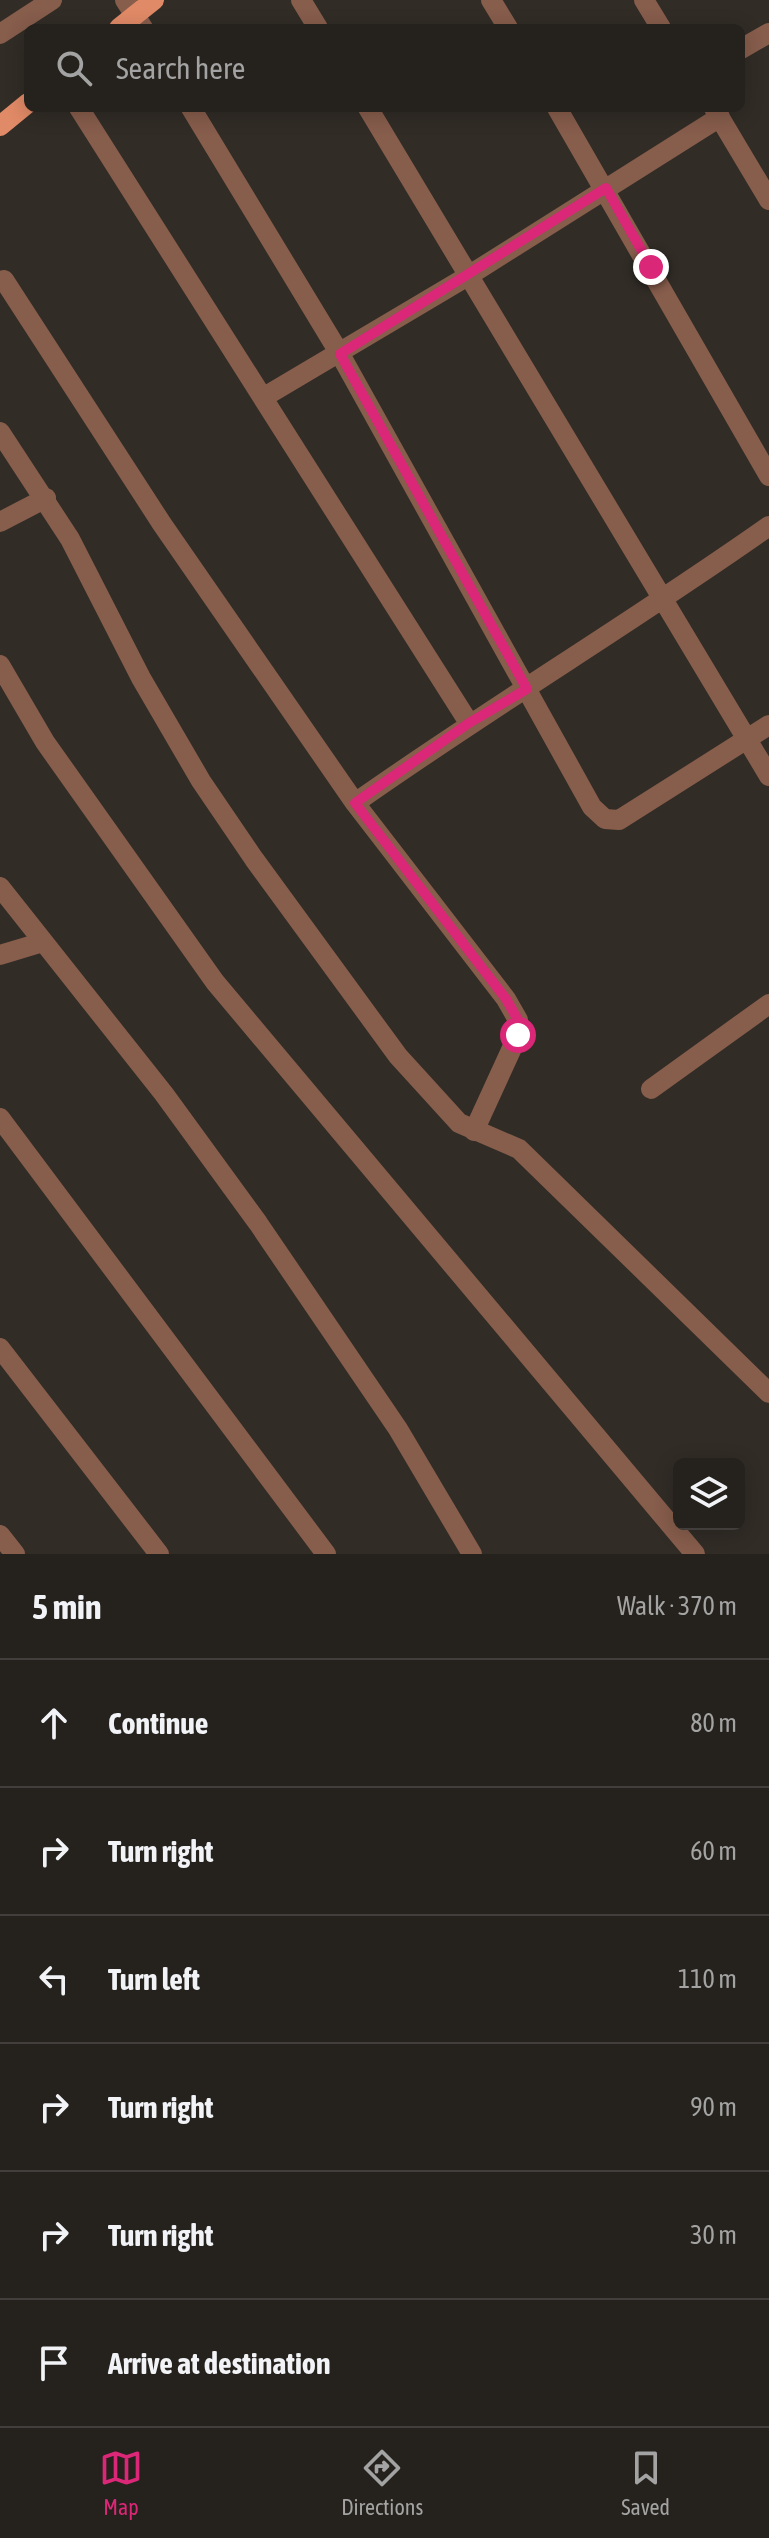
<!DOCTYPE html>
<meta charset="utf-8">
<style>
:root{--surface:#25211c;--page:#312e29;--text:#f1f3f6;--muted:#a3a3a3;--line:#423e3b;--accent:#db2777}
body{margin:0;font-family:"Asap Condensed",sans-serif;background:var(--page);color:var(--text)}
.controls{position:absolute;right:24px;bottom:24px;display:grid;overflow:hidden;border-radius:12px;box-shadow:0 4px 20px #0003}
.controls button{width:72px;height:72px;display:grid;place-items:center;padding:0;border:0;border-bottom:2px solid var(--line);background:var(--surface);color:var(--text);font:40px sans-serif}
.stop{position:absolute;width:24px;height:24px;margin:-18px;border:6px solid #db2777;border-radius:50%;background:#fff}
.stop.end{background:#db2777;border-color:#fff;box-shadow:0 2px 8px #0008}
.list{margin:0;padding:0;list-style:none}
h2{display:flex;justify-content:space-between;align-items:center;height:104px;margin:0;padding:0 32px;font-size:34px}
h2 small{font-size:26px;font-weight:400;color:var(--muted)}
.list li{display:grid;grid-template-columns:52px 1fr auto;gap:24px;align-items:center;box-sizing:border-box;height:128px;padding:0 32px;border-top:2px solid var(--line)}
.list b{display:block;font-size:30px;white-space:nowrap}
.list em{font-size:26px;font-style:normal;color:var(--muted)}
.icon{flex:none;width:44px;height:44px;fill:none;stroke:currentColor;stroke-width:2;stroke-linecap:round;stroke-linejoin:round}
.map{position:relative;flex:none;width:769px;height:1554px;overflow:hidden}
.search{position:absolute;background:var(--surface);box-shadow:0 4px 20px #0003;left:24px;right:24px;top:24px;height:88px;display:flex;align-items:center;gap:20px;box-sizing:border-box;padding:0 28px;border-radius:12px;color:var(--muted);font-size:30px}
.sheet{height:872px;background:var(--surface)}
nav{display:flex;justify-content:space-around;align-items:center;box-sizing:border-box;height:112px;border-top:2px solid var(--line);background:var(--surface);font-size:22px;color:var(--muted)}
nav a{display:grid;justify-items:center;gap:4px}
nav .on{color:var(--accent)}
.map>svg:first-child{display:block}
.lines{fill:none;stroke-linecap:round;stroke-linejoin:round}
.minor{stroke:#875d4c;stroke-width:20}
.major{stroke:#e18a67;stroke-width:20}
.route{stroke:#db2777;stroke-width:10}
</style>
<div class="map">
<svg width="769" height="1554" viewBox="0 0 769 1554">
<rect width="100%" height="100%" fill="#312c26"/>
<g class="lines">
<path class="minor" d="M 125,0 L 143,28
M 301,0 L 318,28
M 491,0 L 508,28
M 644,0 L 661,28
M 0,34 L 52,0
M 741,49 L 769,33
M 79,108 L 469,723
M 191,108 L 340,354 L 592,807 L 605,819 L 619,820 L 769,725
M 368,108 L 769,776
M 557,108 L 769,476
M 714,108 L 769,200
M 4,280 L 162,524 L 355,803 L 506,999 L 518,1020 L 518,1035 L 474,1131
M 264,397 L 468,276 L 720,117
M 0,432 L 70,539 L 141,678 L 201,781 L 254,859 L 398,1056 L 459,1123 L 519,1149 L 769,1393
M 0,522 L 46,498
M 0,665 L 45,742 L 215,982 L 695,1554
M 355,803 C 491,707 633,622 769,526
M 0,887 L 164,1094 L 258,1223 L 398,1429 L 472,1554
M 0,955 L 43,942
M 651,1089 L 769,1004
M 0,1118 L 326,1554
M 0,1348 L 159,1554
M 0,1535 L 15,1554"/>
<path class="major" d="M 119,28 L 154,0
M 0,126 L 28,103"/>
</g>
<g class="lines">
<path class="route" d="M 518,1035 L 518,1020 L 506,999 L 355,803 L 469,723 L 527,689 L 340,354 L 606,188 L 651,267"/>
</g>
</svg>
<div class="controls">
<button><svg class="icon" aria-label="layers" viewBox="0 0 24 24"><path d="M12 4l9 5-9 5-9-5zM3 14l9 5 9-5"/></svg></button>
</div>
<div class="stop" style="left:518px;top:1035px"></div>
<div class="stop end" style="left:651px;top:267px"></div>
<div class="search"><svg class="icon" aria-label="search" viewBox="0 0 24 24"><circle cx="10" cy="10" r="6"/><path d="M15 15l6 6"/></svg>Search here</div>
</div>
<section class="sheet">
<h2>5 min<small>Walk · 370 m</small></h2>
<ul class="list">
<li><svg class="icon" aria-label="ahead" viewBox="0 0 24 24"><path d="M12 20V5M6 11l6-6 6 6"/></svg><div><b>Continue</b></div><em>80 m</em></li>
<li><svg class="icon" aria-label="right" viewBox="0 0 24 24"><path d="M7 20v-9h11M14 6l5 5-5 5"/></svg><div><b>Turn right</b></div><em>60 m</em></li>
<li><svg class="icon" aria-label="left" viewBox="0 0 24 24"><path d="M17 20v-9H6M10 6l-5 5 5 5"/></svg><div><b>Turn left</b></div><em>110 m</em></li>
<li><svg class="icon" aria-label="right" viewBox="0 0 24 24"><path d="M7 20v-9h11M14 6l5 5-5 5"/></svg><div><b>Turn right</b></div><em>90 m</em></li>
<li><svg class="icon" aria-label="right" viewBox="0 0 24 24"><path d="M7 20v-9h11M14 6l5 5-5 5"/></svg><div><b>Turn right</b></div><em>30 m</em></li>
<li><svg class="icon" aria-label="arrive" viewBox="0 0 24 24"><path d="M6 21V4h12l-3 4 3 4H6"/></svg><div><b>Arrive at destination</b></div></li>
</ul>
</section>
<nav>
<a class="on"><svg class="icon" aria-label="map" viewBox="0 0 24 24"><path d="M3 6l6-2 6 2 6-2v14l-6 2-6-2-6 2zM9 4v14M15 6v14"/></svg>Map</a>
<a><svg class="icon" aria-label="directions" viewBox="0 0 24 24"><path d="M12 3l9 9-9 9-9-9zM9 14v-3h6M13 9l2 2-2 2"/></svg>Directions</a>
<a><svg class="icon" aria-label="saved" viewBox="0 0 24 24"><path d="M7 4h10v16l-5-4-5 4z"/></svg>Saved</a>
</nav>
